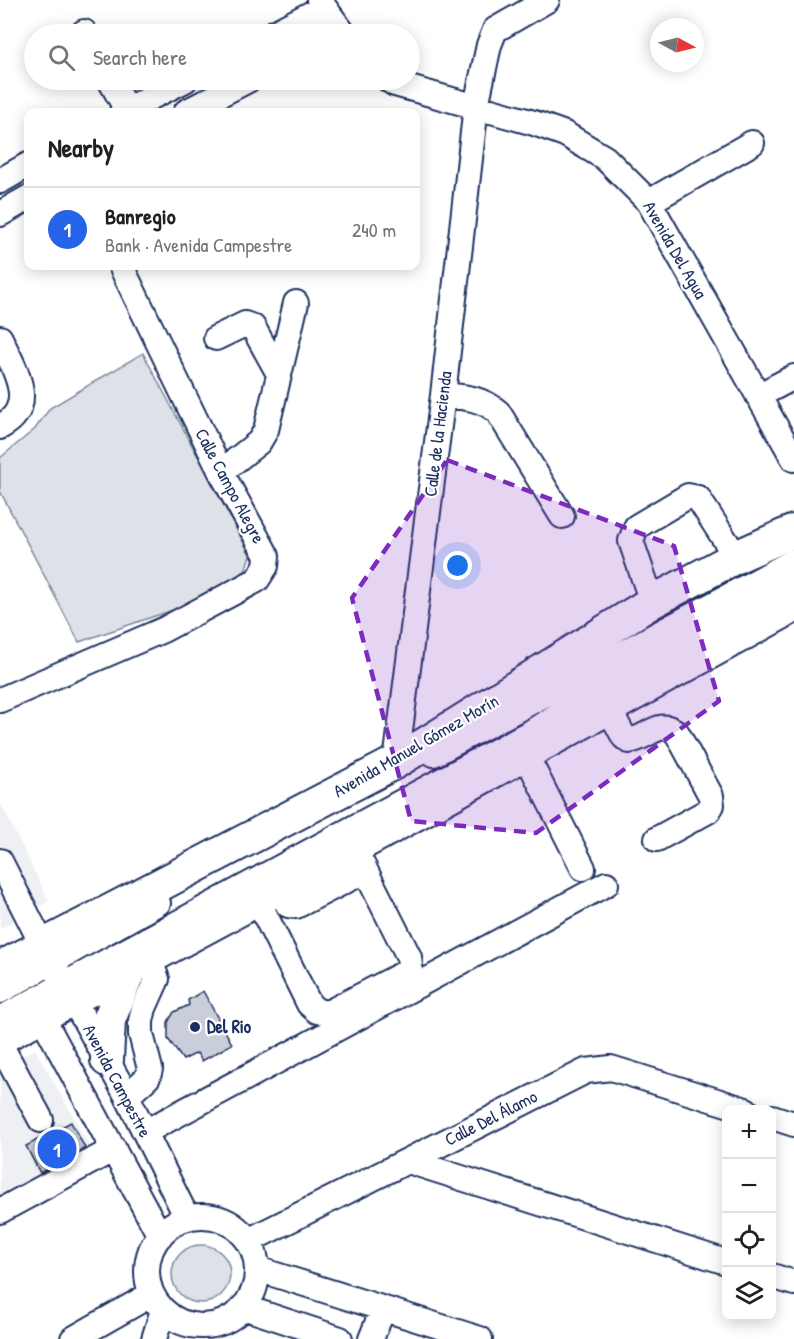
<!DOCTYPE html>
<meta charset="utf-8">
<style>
:root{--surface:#fff;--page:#f2f2f2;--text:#202124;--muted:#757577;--line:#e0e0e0;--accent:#2563eb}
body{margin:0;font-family:"Patrick Hand",sans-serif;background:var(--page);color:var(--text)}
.controls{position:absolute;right:18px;bottom:18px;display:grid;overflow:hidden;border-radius:12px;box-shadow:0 3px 15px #0003}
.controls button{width:54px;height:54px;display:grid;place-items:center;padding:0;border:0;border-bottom:2px solid var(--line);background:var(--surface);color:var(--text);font:30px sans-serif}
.compass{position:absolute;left:650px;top:18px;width:54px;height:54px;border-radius:50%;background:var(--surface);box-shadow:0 3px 15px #0003;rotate:97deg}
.you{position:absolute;left:458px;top:566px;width:21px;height:21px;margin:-15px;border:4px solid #fff;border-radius:50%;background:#1a73e8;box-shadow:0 0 0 9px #1a73e833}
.badge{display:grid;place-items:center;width:39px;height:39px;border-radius:50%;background:var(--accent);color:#fff;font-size:20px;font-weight:700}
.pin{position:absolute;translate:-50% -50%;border:3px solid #fff;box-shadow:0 2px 6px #0006}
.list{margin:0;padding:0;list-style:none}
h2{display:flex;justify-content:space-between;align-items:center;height:78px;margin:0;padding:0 24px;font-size:26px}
h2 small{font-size:20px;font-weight:400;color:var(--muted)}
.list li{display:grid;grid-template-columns:39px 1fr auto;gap:18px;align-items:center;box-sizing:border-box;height:84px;padding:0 24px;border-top:2px solid var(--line)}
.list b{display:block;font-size:22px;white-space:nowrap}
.list p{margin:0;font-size:20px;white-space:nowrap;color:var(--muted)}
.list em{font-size:20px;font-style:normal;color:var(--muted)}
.icon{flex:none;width:33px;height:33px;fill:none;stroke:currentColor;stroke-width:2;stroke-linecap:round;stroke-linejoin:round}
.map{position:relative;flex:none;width:794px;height:1339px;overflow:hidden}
.search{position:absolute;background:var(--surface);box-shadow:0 3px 15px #0003;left:24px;top:24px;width:396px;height:66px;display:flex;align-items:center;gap:15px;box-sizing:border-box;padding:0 21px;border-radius:33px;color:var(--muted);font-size:22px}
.panel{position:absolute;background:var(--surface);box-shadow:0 3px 15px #0003;left:24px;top:108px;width:396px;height:162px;border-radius:12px}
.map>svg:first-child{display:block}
.built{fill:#eff0f4}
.green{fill:#dee1e7;stroke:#7c88a2;stroke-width:1.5}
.building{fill:#caceda;stroke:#1b2f5e;stroke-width:1.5}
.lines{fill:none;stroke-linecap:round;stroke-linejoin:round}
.minor-casing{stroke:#1b2f5e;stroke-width:28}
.major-casing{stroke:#1b2f5e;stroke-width:36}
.minor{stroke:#fff;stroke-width:24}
.major{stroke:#fff;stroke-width:32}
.marked{fill:#7b2cbf;fill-opacity:0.2;stroke:#7b2cbf;stroke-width:4.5;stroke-dasharray:12 8;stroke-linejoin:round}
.poi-dot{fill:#1b2f5e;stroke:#fff;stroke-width:2}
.labels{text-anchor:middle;stroke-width:4.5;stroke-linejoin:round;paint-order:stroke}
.street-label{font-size:18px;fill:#1b2f5e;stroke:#fff}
.poi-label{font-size:18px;font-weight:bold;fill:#1b2f5e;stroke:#fff;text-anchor:start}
</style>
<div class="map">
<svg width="794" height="1339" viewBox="0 0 794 1339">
<rect width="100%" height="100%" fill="#fff"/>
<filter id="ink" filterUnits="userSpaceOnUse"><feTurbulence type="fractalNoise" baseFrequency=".0167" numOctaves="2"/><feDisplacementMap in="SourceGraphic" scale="12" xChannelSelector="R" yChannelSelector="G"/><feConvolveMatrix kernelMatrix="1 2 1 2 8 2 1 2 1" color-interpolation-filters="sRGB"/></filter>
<g filter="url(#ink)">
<path class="built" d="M 0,802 L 49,901 L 0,929 Z
M 35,1049 L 94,1154 L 0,1204 L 0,1068 Z"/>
<path class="green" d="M 143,353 L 250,555 L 245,571 L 190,604 L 79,642 L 0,491 L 0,458 L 35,429 L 50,408 Z
M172 1274a29 29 0 1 1 58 0a29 29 0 1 1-58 0Z"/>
<path class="building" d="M 203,991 L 232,1044 L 202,1061 L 197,1053 L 183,1060 L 168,1039 L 168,1022 L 174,1012 L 189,1005 L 188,1000 Z
M 71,1122 L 85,1148 L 40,1173 L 26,1146 Z"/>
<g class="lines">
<g class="minor-casing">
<path id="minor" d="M 319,0 L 344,34
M 84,32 L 85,34
M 272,34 L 324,7
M 110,80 L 127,110
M 389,80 L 395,84 L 534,123 L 565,134 L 605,158 L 649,202 L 794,459
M 122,112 L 185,80
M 186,112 L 248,80
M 0,181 L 28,165
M 649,202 L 752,143
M 0,214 L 28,198
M 0,338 C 13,367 40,406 0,427
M 216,338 L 245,324 L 253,327 L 279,374
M 443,395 C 465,397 482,398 498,412 L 562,516
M 758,396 L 794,377
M 221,472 L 259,442 L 266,430 L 296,303
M 652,602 L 631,541 L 636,527 L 688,496 L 698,498 L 736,557
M 0,700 L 163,630 L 257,580 L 266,566 L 267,556 L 221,472 L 121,266
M 608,707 L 624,737 L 629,741 C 648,738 660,718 677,733 L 711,796 L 712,805 L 708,811 L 657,839
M 434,754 L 794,561
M 526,755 L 583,868
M 396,762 L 443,395 L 476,106 L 489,45 L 495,30 L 547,0
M 0,861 L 43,946 L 127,1096 L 187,1218
M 279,888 L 288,905 L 296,906 L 365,871
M 257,899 L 309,1004 L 317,1011 L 328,1013 L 405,973 L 410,966 L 409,957 L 354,848
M 0,991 L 158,903
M 41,1015 L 160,1236
M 0,1019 L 531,732 L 615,678 L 794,581
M 0,1044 L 41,1120
M 127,1096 L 148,1077 L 150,1069 L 141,1034 L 141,1021 L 144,1008 L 157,979 L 149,958
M 772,1117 L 794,1124
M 145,1132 L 606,884
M 408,1161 L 726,1262
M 0,1211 L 114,1149
M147 1271a55 55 0 1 1 110 0a55 55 0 1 1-110 0Z
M 248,1241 L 586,1071 L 611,1068 L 746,1110
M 257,1269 L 480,1339
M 772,1276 L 794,1283
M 243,1307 L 340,1339
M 73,1339 L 152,1294
M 154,1339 L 163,1310
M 371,1339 L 383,1309"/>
</g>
<g class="major-casing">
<path id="major" d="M 0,968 L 396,762 L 652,602 L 736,557 L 794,531
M 0,1038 L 354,848 L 794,606
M 107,1060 L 109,1020 L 131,966"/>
</g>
<use href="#minor" class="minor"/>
<use href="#major" class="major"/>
</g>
</g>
<path class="marked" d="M 447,460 L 674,546 L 719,701 L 536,833 L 411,821 L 352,598 Z"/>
<circle class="poi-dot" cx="195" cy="1027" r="6"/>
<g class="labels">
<g class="street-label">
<text transform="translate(675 250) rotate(60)" y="6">Avenida Del Agua</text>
<text transform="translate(438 434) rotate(-83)" y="6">Calle de la Hacienda</text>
<text transform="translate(230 486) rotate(62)" y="6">Calle Campo Alegre</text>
<text transform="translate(416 746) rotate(-30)" y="6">Avenida Manuel Gómez Morín</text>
<text transform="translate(117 1081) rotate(62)" y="6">Avenida Campestre</text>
<text transform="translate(491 1118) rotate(-27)" y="6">Calle Del Álamo</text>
</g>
<g class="poi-label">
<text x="207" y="1033">Del Rio</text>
</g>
</g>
</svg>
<div class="controls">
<button>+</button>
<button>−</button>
<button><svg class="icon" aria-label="locate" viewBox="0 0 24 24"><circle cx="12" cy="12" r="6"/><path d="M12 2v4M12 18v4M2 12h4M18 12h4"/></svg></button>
<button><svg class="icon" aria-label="layers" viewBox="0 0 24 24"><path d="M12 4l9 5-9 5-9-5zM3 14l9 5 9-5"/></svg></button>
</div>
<svg class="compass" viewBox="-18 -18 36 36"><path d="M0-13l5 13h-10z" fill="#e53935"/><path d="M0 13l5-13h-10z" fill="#757577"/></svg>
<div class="you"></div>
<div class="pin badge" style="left:57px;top:1149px">1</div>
<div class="search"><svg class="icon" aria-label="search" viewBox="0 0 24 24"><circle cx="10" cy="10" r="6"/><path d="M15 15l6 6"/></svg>Search here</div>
<section class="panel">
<h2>Nearby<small></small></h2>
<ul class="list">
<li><span class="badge">1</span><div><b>Banregio</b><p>Bank · Avenida Campestre</p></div><em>240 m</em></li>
</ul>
</section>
</div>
